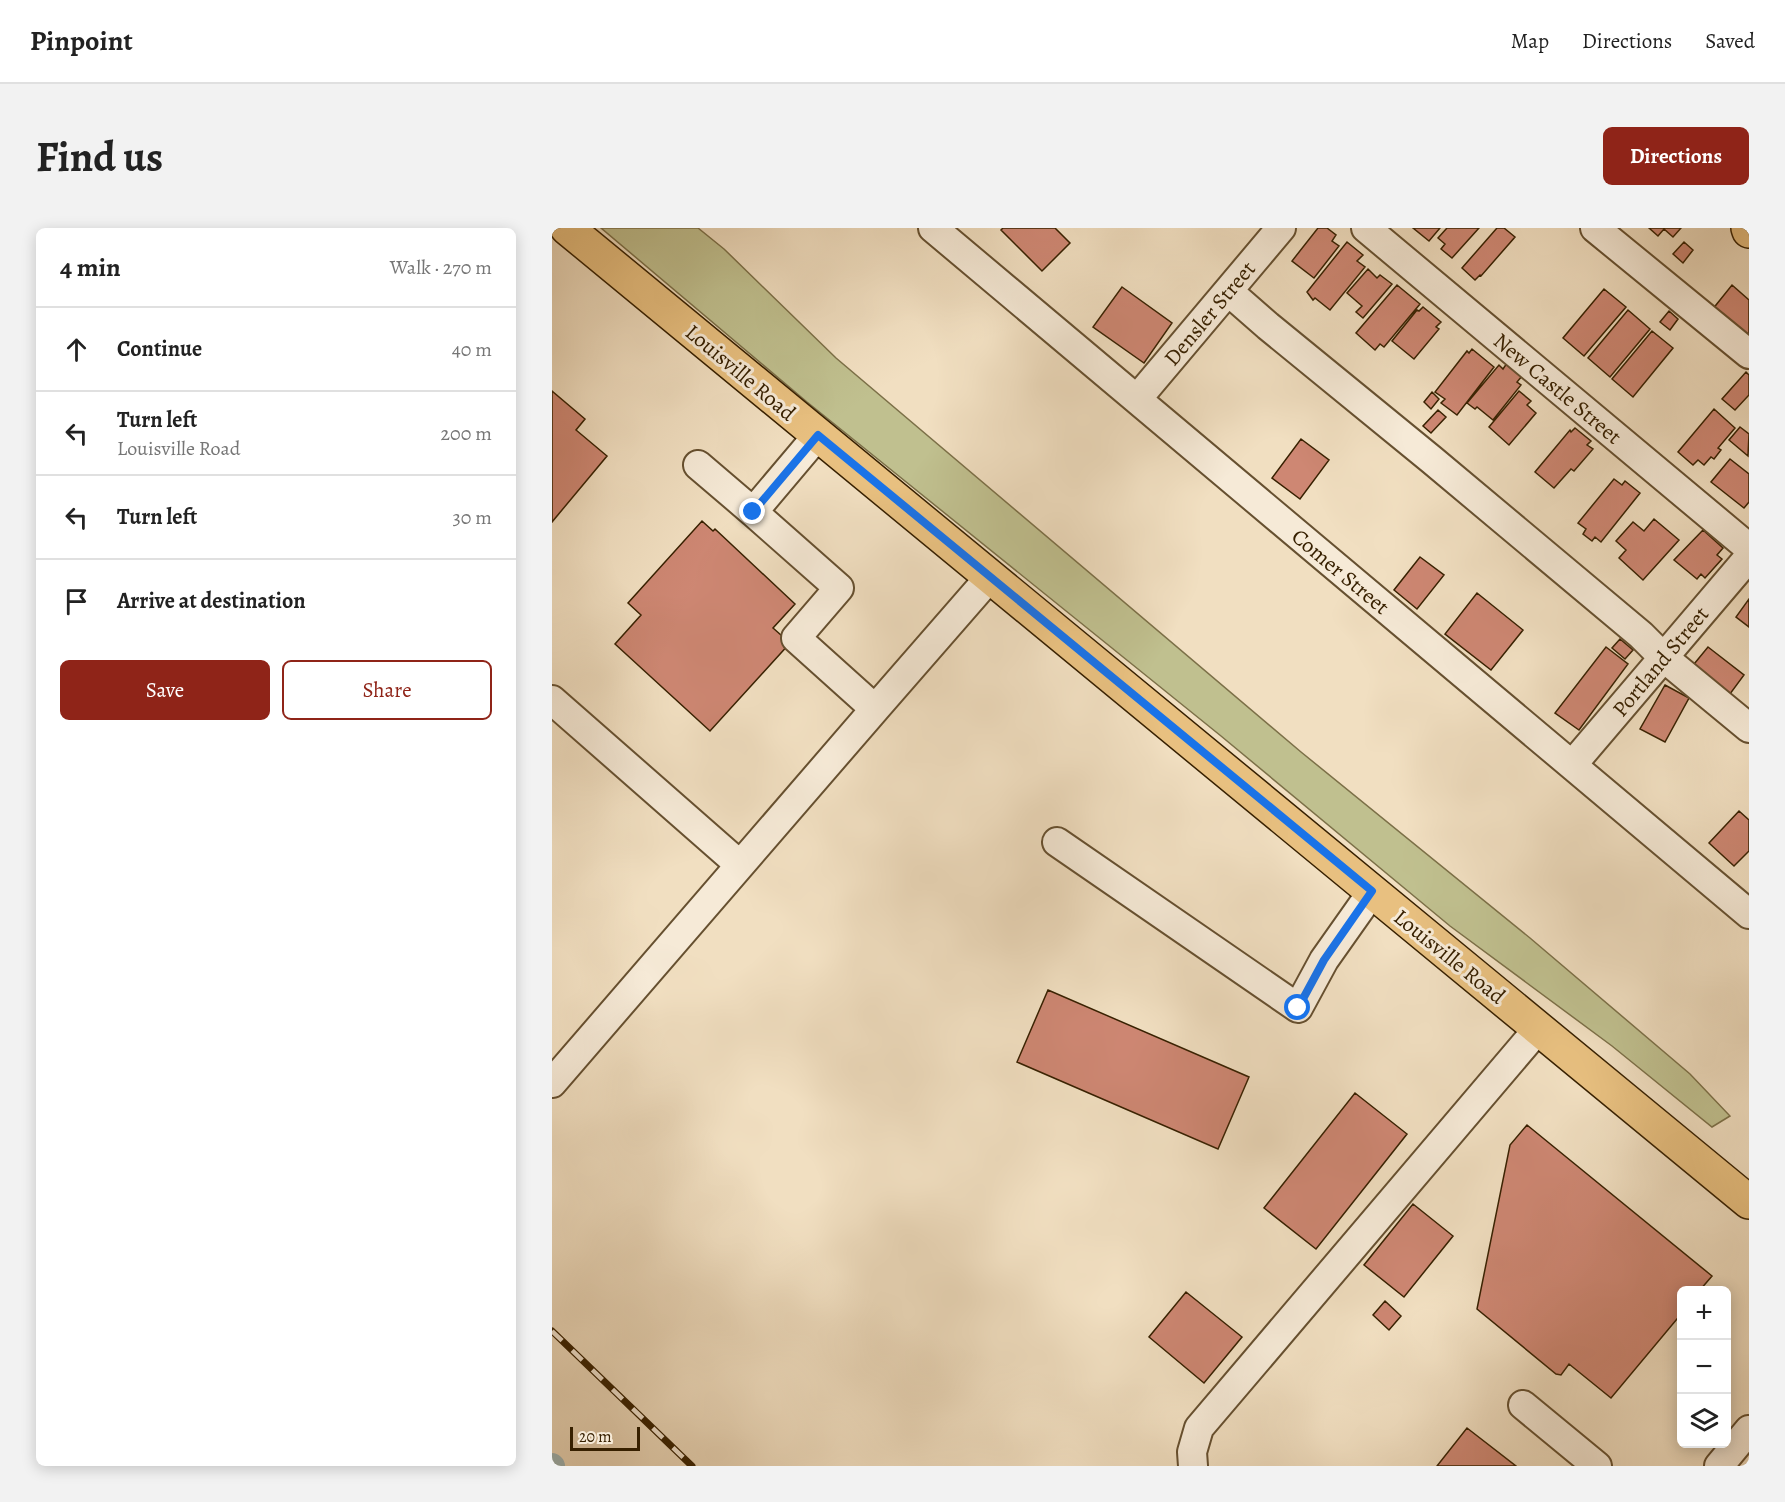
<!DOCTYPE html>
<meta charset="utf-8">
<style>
:root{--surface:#fff;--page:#f2f2f2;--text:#222;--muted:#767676;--line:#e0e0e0;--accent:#8f2418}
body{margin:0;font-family:Alegreya,serif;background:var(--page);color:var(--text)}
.controls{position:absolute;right:18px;bottom:18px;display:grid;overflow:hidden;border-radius:9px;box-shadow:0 3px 15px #0003}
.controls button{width:54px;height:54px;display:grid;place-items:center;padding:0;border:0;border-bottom:2px solid var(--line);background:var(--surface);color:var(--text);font:30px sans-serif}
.scale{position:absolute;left:18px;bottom:15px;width:70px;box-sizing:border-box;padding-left:6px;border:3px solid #372000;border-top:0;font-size:16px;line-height:21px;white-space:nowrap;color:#372000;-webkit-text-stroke:4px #f6ead7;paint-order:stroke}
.stop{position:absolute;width:18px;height:18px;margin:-14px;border:4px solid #1a73e8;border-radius:50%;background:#fff}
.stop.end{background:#1a73e8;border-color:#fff;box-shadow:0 2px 6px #0008}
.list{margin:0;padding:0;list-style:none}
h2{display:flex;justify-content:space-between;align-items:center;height:78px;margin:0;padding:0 24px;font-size:26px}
h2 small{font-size:20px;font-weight:400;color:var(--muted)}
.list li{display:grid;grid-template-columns:39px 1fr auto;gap:18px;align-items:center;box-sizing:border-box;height:84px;padding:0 24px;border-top:2px solid var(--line)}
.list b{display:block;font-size:22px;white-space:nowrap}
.list p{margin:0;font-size:20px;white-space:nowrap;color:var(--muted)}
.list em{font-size:20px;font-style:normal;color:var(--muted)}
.actions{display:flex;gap:12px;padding:18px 24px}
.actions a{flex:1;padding:14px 0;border:2px solid var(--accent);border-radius:9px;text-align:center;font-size:21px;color:var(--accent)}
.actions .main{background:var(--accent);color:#fff}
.icon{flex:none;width:33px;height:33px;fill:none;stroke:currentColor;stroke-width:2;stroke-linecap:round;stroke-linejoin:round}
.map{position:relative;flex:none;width:1197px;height:1238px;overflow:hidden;border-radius:9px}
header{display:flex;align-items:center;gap:36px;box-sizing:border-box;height:84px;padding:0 30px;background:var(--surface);border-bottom:2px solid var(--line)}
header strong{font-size:28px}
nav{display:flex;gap:33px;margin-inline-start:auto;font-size:21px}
.intro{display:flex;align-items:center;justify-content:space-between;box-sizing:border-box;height:144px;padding:0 36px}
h1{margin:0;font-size:42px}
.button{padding:15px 27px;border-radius:9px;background:var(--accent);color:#fff;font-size:21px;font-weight:700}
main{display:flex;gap:36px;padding:0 36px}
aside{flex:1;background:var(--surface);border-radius:9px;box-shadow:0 3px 15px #0003}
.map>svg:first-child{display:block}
.green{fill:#c0c08f;stroke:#7c7048;stroke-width:1.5}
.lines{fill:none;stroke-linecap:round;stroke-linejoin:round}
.canal{stroke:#9fbabd;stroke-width:24}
.building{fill:#ce8773;stroke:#372000;stroke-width:1.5}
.minor-casing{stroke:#665030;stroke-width:32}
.major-casing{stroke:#372000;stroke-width:36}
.minor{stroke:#f6ead7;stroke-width:28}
.major{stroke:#e8c080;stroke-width:33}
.rail-casing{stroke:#372000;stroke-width:7}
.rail{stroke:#f6ead7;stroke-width:4.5;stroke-dasharray:14;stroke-linecap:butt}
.route{stroke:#1a73e8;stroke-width:8}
.labels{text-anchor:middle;stroke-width:6;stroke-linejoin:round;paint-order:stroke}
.street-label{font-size:22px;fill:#372000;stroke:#f6ead7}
</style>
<header>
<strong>Pinpoint</strong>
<nav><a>Map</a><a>Directions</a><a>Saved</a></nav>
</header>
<div class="intro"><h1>Find us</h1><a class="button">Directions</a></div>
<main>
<aside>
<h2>4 min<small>Walk · 270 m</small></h2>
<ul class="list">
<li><svg class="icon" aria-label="ahead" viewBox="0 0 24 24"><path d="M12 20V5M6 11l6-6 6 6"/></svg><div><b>Continue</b></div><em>40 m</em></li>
<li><svg class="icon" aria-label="left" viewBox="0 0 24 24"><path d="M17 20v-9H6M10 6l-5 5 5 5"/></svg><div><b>Turn left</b><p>Louisville Road</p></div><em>200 m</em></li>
<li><svg class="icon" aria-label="left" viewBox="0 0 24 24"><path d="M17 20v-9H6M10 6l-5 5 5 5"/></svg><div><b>Turn left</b></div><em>30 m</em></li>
<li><svg class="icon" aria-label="arrive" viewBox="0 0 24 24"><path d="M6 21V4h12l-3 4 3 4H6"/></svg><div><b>Arrive at destination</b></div></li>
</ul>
<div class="actions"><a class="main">Save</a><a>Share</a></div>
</aside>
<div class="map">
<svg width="1197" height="1238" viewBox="0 0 1197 1238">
<rect width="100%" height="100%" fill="#f1dfc1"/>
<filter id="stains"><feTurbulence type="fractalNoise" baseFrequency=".00333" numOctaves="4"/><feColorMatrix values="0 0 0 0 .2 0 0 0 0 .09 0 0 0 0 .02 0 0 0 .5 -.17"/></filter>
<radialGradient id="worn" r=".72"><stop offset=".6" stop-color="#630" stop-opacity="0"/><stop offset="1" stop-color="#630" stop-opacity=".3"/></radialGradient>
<path class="green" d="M 49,0 L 146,0 L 172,21 L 284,130 L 749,524 L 978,710 L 1138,846 L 1178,888 L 1160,899 L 1060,818 L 898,698 L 669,508 L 255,174 Z"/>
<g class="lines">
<path class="canal" d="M 0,1237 L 1,1238"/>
</g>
<path class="building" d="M 451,0 L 503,0 L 518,15 L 490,43 L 449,2 Z
M 766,0 L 775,0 L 784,7 L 780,13 L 787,18 L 762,50 L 740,33 Z
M 861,0 L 888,0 L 877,13 Z
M 895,0 L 927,0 L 900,30 L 889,21 L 893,16 L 886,10 Z
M 945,0 L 952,0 L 963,9 L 929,48 L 928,47 L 923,52 L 910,40 Z
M 1097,0 L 1129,0 L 1121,9 L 1112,1 L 1106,8 Z
M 795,14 L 811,27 L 805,33 L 813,39 L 778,82 L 763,70 L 761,72 L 755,64 Z
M 1132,14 L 1141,22 L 1131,35 L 1121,26 Z
M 816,41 L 825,50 L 828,47 L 840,56 L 811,90 L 804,84 L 810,78 L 795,65 Z
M 845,57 L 868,76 L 832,119 L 828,116 L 823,122 L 804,105 Z
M 1180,57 L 1197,72 L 1197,113 L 1160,82 Z
M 570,59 L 620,95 L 592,135 L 541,99 Z
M 1052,61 L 1074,79 L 1032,128 L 1011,110 Z
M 871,79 L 889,94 L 884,99 L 887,101 L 862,131 L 840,113 L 865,82 L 867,83 Z
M 1076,82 L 1098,101 L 1058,149 L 1036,130 Z
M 1117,83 L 1126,91 L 1118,102 L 1108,94 Z
M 1100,103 L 1121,120 L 1081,169 L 1060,151 Z
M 920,121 L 942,139 L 905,187 L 889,175 L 893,171 L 883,164 L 915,123 L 917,125 Z
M 955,135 L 970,148 L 965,154 L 969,157 L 941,192 L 925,179 L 923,181 L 915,175 L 947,137 L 951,141 Z
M 1194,144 L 1197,147 L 1197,167 L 1183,182 L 1170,171 Z
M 0,163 L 33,191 L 24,202 L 55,228 L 0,294 Z
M 967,163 L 979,173 L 975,177 L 984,185 L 957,217 L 937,199 Z
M 880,164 L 887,171 L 879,181 L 872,174 Z
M 1162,181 L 1183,200 L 1166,220 L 1169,222 L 1162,231 L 1159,229 L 1152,237 L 1146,232 L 1141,237 L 1126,224 Z
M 886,182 L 894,189 L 879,205 L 871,198 Z
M 1188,199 L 1197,206 L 1196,228 L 1177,212 Z
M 1023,200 L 1039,213 L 1035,217 L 1041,221 L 1022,243 L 1019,241 L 1002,260 L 983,244 L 1018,202 L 1019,204 Z
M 749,211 L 777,232 L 748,271 L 720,250 Z
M 1178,231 L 1197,246 L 1197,274 L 1192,280 L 1159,254 Z
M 1062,251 L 1070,257 L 1073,253 L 1088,265 L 1049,314 L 1043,309 L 1040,313 L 1031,306 L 1034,301 L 1026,295 Z
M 1102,291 L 1127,312 L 1091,352 L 1067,330 L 1074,322 L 1064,313 L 1081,294 L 1092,303 Z
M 150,293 L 161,303 L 163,301 L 243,376 L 221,400 L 238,415 L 158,503 L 63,416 L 89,387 L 76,375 Z
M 1151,302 L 1171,320 L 1165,327 L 1170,331 L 1153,350 L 1149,346 L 1145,351 L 1122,332 Z
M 868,329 L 892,347 L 865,381 L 842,362 Z
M 925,365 L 971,402 L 939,442 L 893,406 Z
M 1197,371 L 1197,399 L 1184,389 Z
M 1068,411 L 1081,422 L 1073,431 L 1060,420 Z
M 1054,419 L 1076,436 L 1027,502 L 1003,485 Z
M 1156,419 L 1192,447 L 1175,470 L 1138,441 Z
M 1113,457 L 1137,470 L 1113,514 L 1088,501 Z
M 1187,583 L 1197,592 L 1197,623 L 1182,638 L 1157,615 Z
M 496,762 L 697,849 L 666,921 L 465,834 Z
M 803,865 L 855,906 L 764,1021 L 712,980 Z
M 975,897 L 1160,1048 L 1148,1062 L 1130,1062 L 1130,1085 L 1059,1170 L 1017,1136 L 1009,1147 L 1004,1146 L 925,1081 L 958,917 Z
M 861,976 L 901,1008 L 852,1069 L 812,1037 Z
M 634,1064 L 690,1109 L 652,1155 L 597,1109 Z
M 833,1073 L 849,1088 L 837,1102 L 821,1087 Z
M 915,1200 L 964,1238 L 885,1238 Z"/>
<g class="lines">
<g class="minor-casing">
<path id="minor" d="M 381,0 L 1197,686
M 814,0 L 1197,320
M 1043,0 L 1197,126
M 676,63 L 716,98 L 880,232 L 1089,407 L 1111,429 L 1197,500
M 585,171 L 729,0
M 266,207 L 201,284 L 287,360 L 244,410 L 323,481 L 438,349
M 146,237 L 201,284
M 0,472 L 188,637
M 1020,537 L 1197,329
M 505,614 L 746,780 L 772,732 L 820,664
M 0,855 L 323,481
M 971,1177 L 1045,1238
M 641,1238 L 640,1224 L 647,1200 L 986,801
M 1167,1238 L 1197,1202"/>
</g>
<g class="major-casing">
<path id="major" d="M 15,0 L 1197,974
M 1196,0 L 1197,3"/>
</g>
<use href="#minor" class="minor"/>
<use href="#major" class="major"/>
<g class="rail-casing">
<path id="rail" d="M 0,1103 L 140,1238"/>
</g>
<use href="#rail" class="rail"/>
</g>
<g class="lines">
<path class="route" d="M 201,284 L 266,207 L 820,663 L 772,732 L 746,780"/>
</g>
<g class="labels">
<g class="street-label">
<text transform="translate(657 85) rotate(-50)" y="8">Densler Street</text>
<text transform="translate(189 144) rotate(40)" y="8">Louisville Road</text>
<text transform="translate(1006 160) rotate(40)" y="8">New Castle Street</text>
<text transform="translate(789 343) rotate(40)" y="8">Comer Street</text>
<text transform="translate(1108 433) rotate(-50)" y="8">Portland Street</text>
<text transform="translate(898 728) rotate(39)" y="8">Louisville Road</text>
</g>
</g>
<rect width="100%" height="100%" filter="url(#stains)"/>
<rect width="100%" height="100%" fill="url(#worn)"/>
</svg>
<div class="controls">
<button>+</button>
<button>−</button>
<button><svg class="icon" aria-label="layers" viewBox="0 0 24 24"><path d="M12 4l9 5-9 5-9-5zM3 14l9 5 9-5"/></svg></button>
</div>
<div class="scale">20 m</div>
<div class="stop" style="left:746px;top:780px"></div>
<div class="stop end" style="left:201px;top:284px"></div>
</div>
</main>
